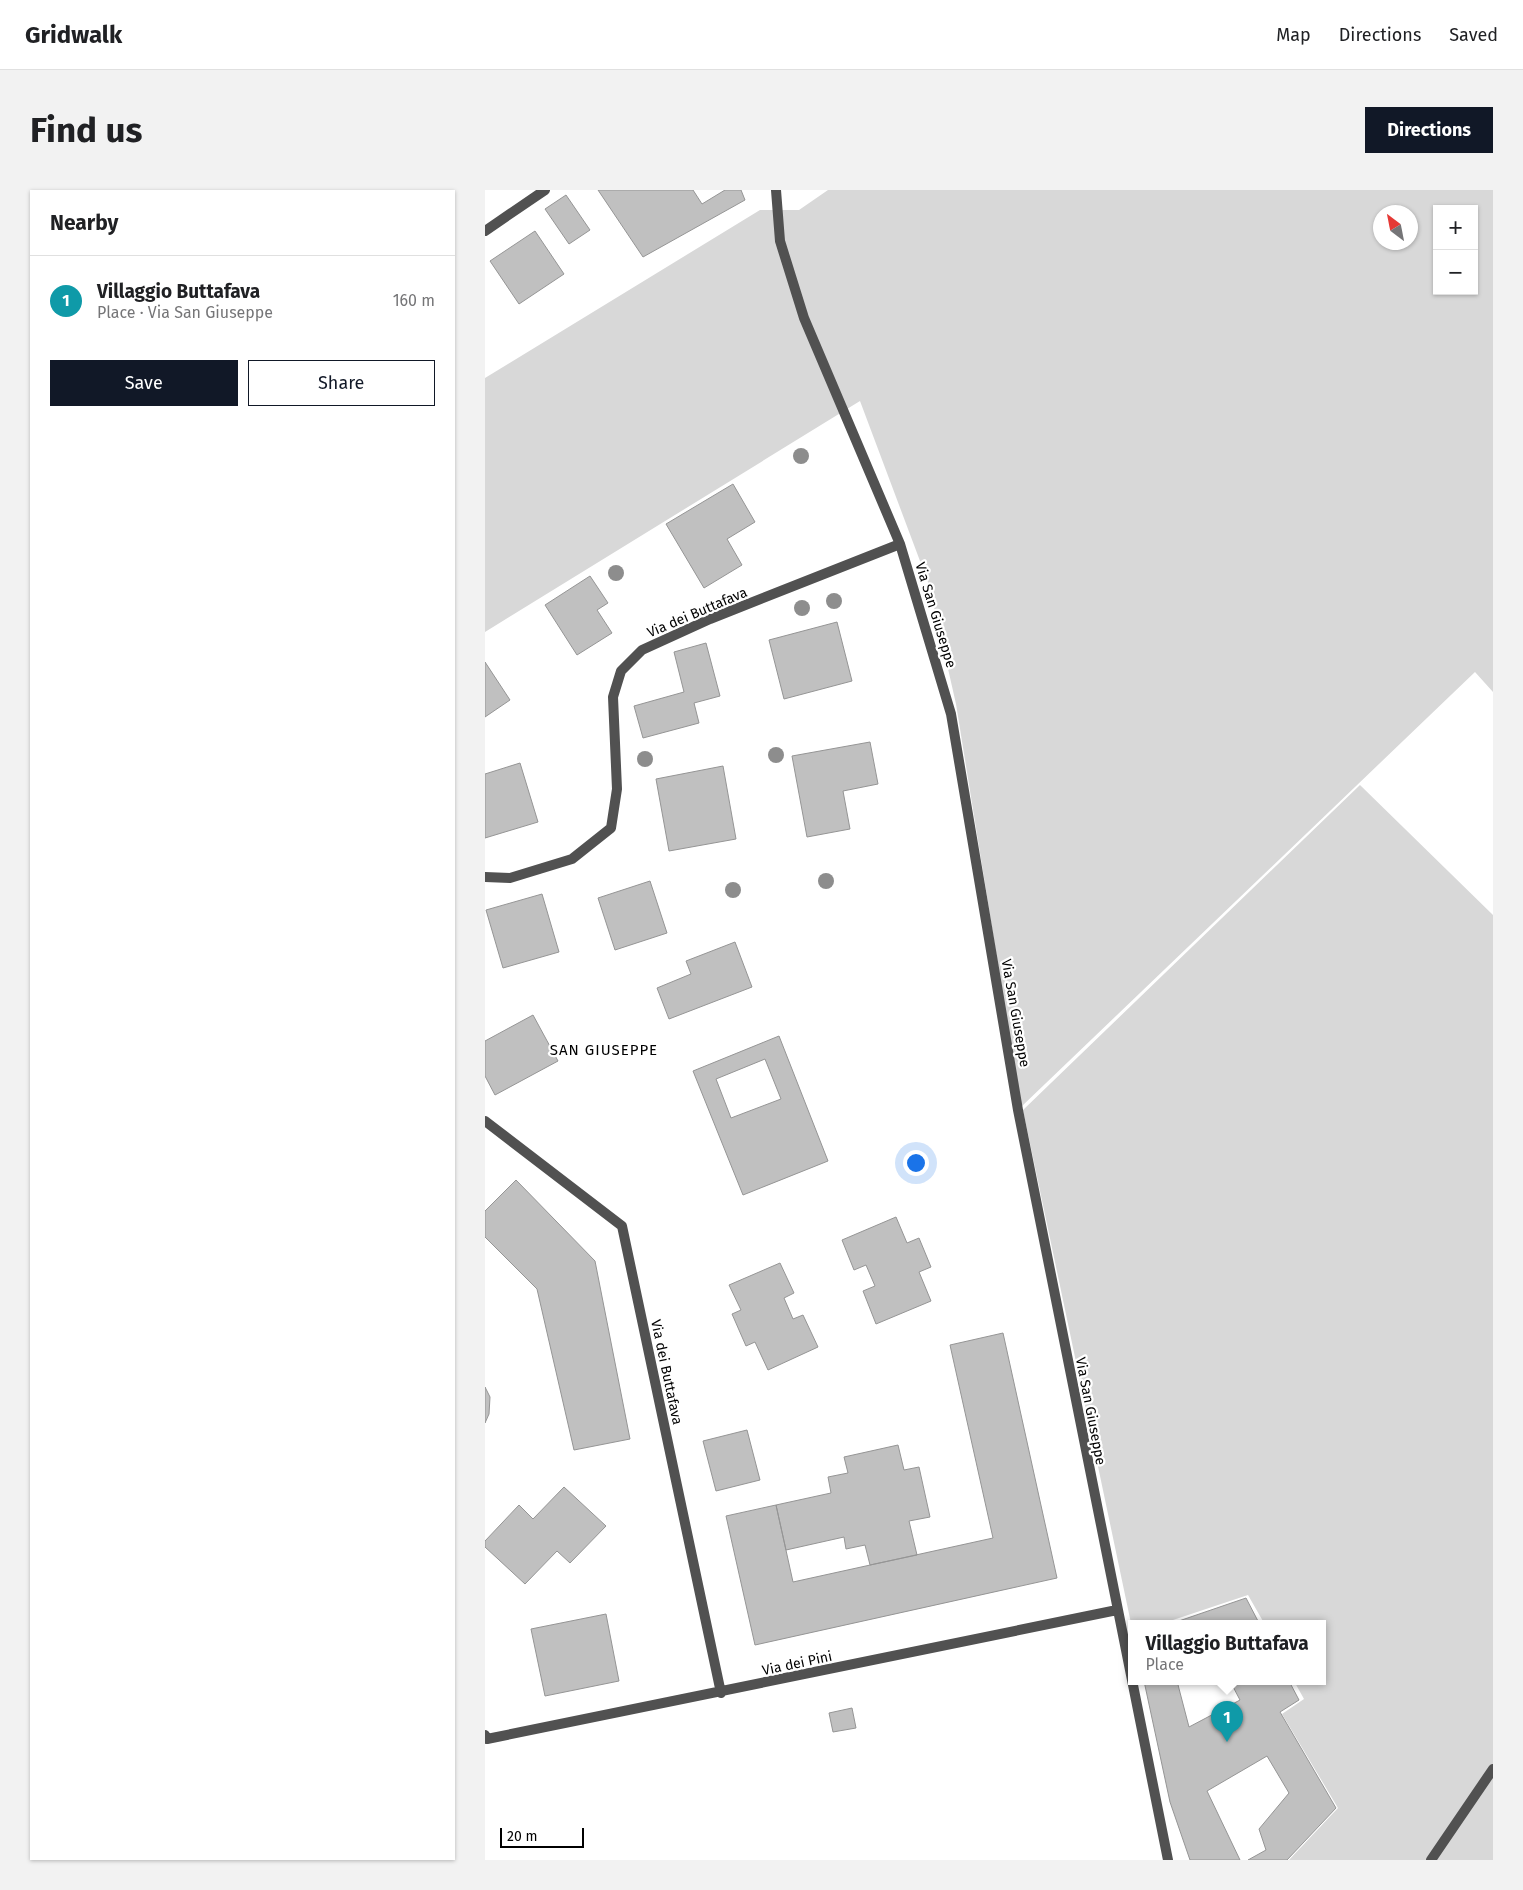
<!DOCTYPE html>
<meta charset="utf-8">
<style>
:root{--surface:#fff;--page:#f2f2f2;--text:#202124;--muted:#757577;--line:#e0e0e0;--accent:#111827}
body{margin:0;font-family:"Fira Sans",sans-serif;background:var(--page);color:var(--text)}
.controls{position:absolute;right:15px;top:15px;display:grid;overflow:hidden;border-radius:0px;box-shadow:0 1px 4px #0004}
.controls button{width:45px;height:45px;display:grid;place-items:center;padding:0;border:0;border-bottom:1px solid var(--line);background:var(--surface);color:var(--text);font:25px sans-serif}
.compass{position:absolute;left:888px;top:15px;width:45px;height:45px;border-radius:50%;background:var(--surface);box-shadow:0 1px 4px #0004;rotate:328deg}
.scale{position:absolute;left:15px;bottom:12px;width:84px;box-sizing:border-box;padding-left:5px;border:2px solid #000;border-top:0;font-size:14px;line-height:18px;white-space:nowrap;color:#000;-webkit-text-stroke:4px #fff;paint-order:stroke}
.you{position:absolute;left:430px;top:972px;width:18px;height:18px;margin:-12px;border:4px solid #fff;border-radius:50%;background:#1a73e8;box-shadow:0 0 0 8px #1a73e833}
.badge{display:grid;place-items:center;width:32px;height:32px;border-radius:50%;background:var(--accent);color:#fff;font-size:16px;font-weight:700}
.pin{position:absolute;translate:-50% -41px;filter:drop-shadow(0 1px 2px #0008)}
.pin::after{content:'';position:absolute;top:26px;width:18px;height:15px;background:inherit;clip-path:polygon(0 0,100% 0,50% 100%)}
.popup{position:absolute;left:643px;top:1430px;width:198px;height:65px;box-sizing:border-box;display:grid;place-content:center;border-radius:0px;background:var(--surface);filter:drop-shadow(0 1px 4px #0005);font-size:16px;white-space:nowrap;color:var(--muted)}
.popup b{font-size:19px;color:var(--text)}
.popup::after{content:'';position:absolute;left:50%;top:100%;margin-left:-10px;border:10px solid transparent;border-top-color:var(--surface)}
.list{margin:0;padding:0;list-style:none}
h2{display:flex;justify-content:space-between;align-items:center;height:65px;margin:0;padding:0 20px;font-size:21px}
h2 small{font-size:16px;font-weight:400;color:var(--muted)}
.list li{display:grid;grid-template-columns:32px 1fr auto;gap:15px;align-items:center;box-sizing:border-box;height:90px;padding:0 20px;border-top:1px solid var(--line)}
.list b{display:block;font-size:19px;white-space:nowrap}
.list p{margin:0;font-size:16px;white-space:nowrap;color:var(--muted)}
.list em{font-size:16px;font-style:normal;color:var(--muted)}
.actions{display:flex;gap:10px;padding:15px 20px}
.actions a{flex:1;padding:11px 0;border:1px solid var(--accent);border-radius:0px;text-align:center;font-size:18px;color:var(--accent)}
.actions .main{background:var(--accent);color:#fff}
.map{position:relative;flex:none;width:1008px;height:1670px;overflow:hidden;border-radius:0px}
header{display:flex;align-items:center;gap:30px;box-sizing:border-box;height:70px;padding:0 25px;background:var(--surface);border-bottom:1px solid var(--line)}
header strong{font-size:24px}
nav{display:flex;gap:28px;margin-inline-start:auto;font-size:18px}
.intro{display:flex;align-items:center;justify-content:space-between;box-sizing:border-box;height:120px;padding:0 30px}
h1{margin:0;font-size:35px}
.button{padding:12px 22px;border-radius:0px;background:var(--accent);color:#fff;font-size:18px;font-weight:700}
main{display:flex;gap:30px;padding:0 30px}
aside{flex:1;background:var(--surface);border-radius:0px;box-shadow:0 1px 4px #0004}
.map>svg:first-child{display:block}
.green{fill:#d8d8d8;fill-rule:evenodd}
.building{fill:#c0c0c0;stroke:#959595;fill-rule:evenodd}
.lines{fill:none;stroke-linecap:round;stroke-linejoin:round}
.service{stroke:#515151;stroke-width:10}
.minor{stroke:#515151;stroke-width:10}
.tree{fill:#8d8d8d}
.labels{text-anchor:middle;stroke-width:4.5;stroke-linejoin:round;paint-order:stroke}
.street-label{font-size:14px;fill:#000;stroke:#fff}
.neighbourhood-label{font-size:15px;letter-spacing:1px;fill:#000;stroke:#fff}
</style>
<header>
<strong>Gridwalk</strong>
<nav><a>Map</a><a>Directions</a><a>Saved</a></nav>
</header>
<div class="intro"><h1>Find us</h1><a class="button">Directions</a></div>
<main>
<aside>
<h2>Nearby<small></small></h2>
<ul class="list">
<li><span class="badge" style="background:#0f9aa8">1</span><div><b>Villaggio Buttafava</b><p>Place · Via San Giuseppe</p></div><em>160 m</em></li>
</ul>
<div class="actions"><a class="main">Save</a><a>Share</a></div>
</aside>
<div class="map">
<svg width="1008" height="1670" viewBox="0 0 1008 1670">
<rect width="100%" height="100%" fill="#fff"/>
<path class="green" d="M 343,0 L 1008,0 L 1008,502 L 990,482 L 536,917 L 471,514 L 444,395 L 375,211 L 0,442 L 0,188 L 275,20 L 314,20 ZM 952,19 L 989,19 L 989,101 L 952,101 ZM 896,22 L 926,22 L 926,52 L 896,52 Z
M 875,595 L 1008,725 L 1008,1670 L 804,1670 L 853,1618 L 797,1524 L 819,1509 L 809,1491 L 837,1491 L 837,1433 L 779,1433 L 763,1405 L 679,1433 L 647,1433 L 647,1438 L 538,920 Z"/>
<path class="building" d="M 113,0 L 208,0 L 217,14 L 240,0 L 256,0 L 260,10 L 158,67 Z
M 81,5 L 105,40 L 84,54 L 60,19 Z
M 50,41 L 79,84 L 34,114 L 5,71 Z
M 248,294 L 270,332 L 242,349 L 257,375 L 219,398 L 181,334 Z
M 105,386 L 123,413 L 112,420 L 127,443 L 92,465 L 60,415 Z
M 352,432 L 367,491 L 299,509 L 284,450 Z
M 221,453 L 235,506 L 209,513 L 214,533 L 158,548 L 149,516 L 199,502 L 189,462 Z
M 0,472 L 25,510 L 0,527 Z
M 385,552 L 393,594 L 358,601 L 365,639 L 322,647 L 307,566 Z
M 35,573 L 53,632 L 0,648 L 0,584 Z
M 238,576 L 251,649 L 184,661 L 171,589 Z
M 165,691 L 182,743 L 130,760 L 113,708 Z
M 57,704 L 74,762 L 18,778 L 1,720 Z
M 250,752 L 267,797 L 184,829 L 172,798 L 206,784 L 201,771 Z
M 48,825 L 73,871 L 10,905 L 0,886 L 0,851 Z
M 294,846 L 343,971 L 258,1005 L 208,881 ZM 280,869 L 296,909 L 246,928 L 231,889 Z
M 31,990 L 110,1071 L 145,1249 L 89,1260 L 52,1099 L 0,1047 L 0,1021 Z
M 411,1027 L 422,1053 L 434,1048 L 446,1077 L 434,1082 L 446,1111 L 391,1134 L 378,1101 L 390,1096 L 381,1075 L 369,1080 L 357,1050 Z
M 295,1073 L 309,1103 L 299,1108 L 308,1129 L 318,1125 L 333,1157 L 283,1180 L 270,1152 L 261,1156 L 247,1124 L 256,1120 L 244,1095 Z
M 518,1143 L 572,1388 L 270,1455 L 241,1326 L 291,1315 L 308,1392 L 508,1348 L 465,1155 Z
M 0,1197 L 5,1207 L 4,1224 L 0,1233 Z
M 262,1240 L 275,1290 L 231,1301 L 218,1251 Z
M 413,1255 L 419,1280 L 434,1277 L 445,1327 L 424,1331 L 432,1365 L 385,1375 L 380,1355 L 361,1359 L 359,1347 L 301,1360 L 291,1315 L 346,1303 L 343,1287 L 363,1283 L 359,1267 Z
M 79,1297 L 121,1336 L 85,1373 L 72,1361 L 40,1394 L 0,1357 L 0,1351 L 34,1315 L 48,1329 Z
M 761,1408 L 774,1433 L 688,1433 Z
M 121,1424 L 134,1491 L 60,1506 L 46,1439 Z
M 659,1491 L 692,1491 L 704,1537 L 755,1510 L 745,1491 L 804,1491 L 814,1510 L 795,1522 L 851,1618 L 802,1670 L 763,1670 L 781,1660 L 774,1639 L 804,1603 L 782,1566 L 722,1601 L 755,1670 L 705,1670 L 685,1612 Z
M 367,1518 L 371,1538 L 348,1542 L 344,1523 Z"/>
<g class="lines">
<path class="service" d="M 946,1670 L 1008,1579"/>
<path class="minor" d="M 291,0 L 295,51 L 319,128 L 415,354 L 466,524 L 533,920 L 683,1670
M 0,41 L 60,0
M 0,687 L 25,688 L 87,669 L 126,638 L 132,599 L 128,507 L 136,481 L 157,460 L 225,429 L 415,354
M 0,931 L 137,1036 L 236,1503
M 0,1545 L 2,1549 L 632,1420"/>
</g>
<g class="tree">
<circle cx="316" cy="266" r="8"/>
<circle cx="131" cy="383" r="8"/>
<circle cx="349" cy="411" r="8"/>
<circle cx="317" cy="418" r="8"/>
<circle cx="291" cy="565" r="8"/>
<circle cx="160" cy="569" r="8"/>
<circle cx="341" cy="691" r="8"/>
<circle cx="248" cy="700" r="8"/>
</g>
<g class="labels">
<g class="street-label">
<text transform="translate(212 422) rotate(-23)" y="5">Via dei Buttafava</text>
<text transform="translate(451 425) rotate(73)" y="5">Via San Giuseppe</text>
<text transform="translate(531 823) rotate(80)" y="5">Via San Giuseppe</text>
<text transform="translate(182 1182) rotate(78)" y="5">Via dei Buttafava</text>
<text transform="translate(606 1221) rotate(79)" y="5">Via San Giuseppe</text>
<text transform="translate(312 1473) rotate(-12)" y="5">Via dei Pini</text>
</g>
<g class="neighbourhood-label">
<text x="119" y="865">SAN GIUSEPPE</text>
</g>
</g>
</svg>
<div class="controls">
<button>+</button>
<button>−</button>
</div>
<svg class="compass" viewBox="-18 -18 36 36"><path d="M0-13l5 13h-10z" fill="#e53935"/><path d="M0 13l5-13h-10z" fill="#757577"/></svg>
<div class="scale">20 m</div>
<div class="you"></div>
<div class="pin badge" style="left:742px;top:1552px;background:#0f9aa8">1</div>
<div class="popup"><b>Villaggio Buttafava</b>Place</div>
</div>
</main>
